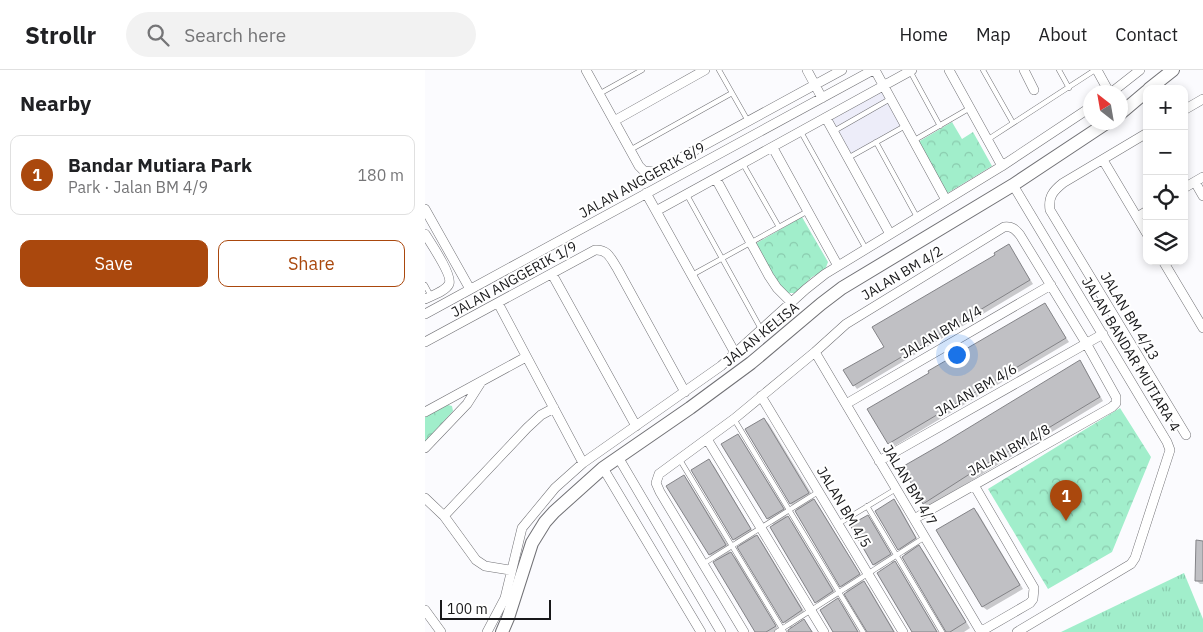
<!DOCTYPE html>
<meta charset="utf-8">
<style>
:root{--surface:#fff;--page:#f2f2f2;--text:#202124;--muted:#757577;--line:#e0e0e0;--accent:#aa480d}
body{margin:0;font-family:"IBM Plex Sans",sans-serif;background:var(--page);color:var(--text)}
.controls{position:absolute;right:15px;top:15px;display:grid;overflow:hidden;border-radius:10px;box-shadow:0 2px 8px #0003}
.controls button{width:45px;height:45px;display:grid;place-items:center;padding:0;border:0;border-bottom:1px solid var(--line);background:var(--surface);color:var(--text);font:25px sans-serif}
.compass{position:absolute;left:658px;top:15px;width:45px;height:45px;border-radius:50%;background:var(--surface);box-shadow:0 2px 8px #0003;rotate:329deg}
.scale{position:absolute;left:15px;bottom:12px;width:111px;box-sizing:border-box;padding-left:5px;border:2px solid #18181a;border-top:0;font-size:14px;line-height:18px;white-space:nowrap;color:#18181a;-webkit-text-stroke:4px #fff;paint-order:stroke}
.you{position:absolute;left:531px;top:284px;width:18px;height:18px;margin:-12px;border:4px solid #fff;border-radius:50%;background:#1a73e8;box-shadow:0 0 0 8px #1a73e833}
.badge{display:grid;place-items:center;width:32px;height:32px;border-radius:50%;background:var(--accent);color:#fff;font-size:16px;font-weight:700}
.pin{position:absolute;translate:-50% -41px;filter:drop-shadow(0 1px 2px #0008)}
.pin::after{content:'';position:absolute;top:26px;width:18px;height:15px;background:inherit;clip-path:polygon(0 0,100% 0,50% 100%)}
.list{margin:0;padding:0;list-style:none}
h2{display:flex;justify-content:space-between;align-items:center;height:65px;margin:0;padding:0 20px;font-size:21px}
h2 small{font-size:16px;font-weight:400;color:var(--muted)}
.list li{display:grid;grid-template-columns:32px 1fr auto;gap:15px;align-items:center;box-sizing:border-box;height:80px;margin:0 10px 10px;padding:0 10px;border:1px solid var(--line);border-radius:10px}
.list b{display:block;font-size:19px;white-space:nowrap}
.list p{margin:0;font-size:16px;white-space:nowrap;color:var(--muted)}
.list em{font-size:16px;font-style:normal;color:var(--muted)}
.actions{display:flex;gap:10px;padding:15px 20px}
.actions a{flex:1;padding:11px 0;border:1px solid var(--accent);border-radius:10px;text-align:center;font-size:18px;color:var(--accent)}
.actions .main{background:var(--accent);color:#fff}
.icon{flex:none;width:28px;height:28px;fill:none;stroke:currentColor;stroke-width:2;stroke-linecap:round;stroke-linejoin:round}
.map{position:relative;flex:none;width:778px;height:562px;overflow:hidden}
header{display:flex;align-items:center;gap:30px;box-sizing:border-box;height:70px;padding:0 25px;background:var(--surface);border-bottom:1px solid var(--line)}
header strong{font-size:24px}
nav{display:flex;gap:28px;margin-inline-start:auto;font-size:18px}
.search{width:350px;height:45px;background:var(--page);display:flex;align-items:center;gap:12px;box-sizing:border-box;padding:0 18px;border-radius:28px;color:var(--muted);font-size:19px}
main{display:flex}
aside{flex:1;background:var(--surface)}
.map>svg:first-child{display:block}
.built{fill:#ededf9}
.grass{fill:url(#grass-tufts)}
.park{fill:url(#park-crowns)}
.shadow{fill:#0003}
.building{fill:#c0c0c4;stroke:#838387}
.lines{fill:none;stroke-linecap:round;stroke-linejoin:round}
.service-casing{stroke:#717175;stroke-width:5.5}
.minor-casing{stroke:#717175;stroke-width:10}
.secondary-casing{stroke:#717175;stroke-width:14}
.service{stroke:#fff;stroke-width:4.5}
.minor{stroke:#fff;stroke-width:9}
.secondary{stroke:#fff;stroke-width:12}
.labels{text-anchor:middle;stroke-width:4;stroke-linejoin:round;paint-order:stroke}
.street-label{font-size:14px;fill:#18181a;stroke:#fff}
</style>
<header>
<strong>Strollr</strong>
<div class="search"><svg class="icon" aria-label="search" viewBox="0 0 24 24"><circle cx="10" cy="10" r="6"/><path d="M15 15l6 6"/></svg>Search here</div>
<nav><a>Home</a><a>Map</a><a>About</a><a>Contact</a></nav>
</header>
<main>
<aside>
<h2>Nearby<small></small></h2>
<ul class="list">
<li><span class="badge">1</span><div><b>Bandar Mutiara Park</b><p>Park · Jalan BM 4/9</p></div><em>180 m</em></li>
</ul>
<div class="actions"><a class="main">Save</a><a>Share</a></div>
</aside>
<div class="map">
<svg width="778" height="562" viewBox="0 0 778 562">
<defs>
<pattern id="grass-tufts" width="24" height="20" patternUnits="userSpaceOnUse" patternTransform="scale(1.25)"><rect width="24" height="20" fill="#a1eecb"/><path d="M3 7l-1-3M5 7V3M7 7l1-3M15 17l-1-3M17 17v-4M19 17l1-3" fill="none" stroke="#8acbae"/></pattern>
<pattern id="park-crowns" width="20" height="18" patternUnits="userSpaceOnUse" patternTransform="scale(1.25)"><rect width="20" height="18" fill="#a1eecb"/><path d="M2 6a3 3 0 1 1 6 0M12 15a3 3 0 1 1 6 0" fill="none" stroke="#8acbae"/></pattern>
</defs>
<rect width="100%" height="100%" fill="#fbfbfe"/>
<path class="built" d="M 453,14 L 478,58 L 427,88 L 401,44 Z"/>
<path class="grass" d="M 759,503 L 778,549 L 778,562 L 636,562 Z"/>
<path class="park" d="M 527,52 L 537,69 L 548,62 L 567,96 L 521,124 L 493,72 Z
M 377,147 L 403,192 L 400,200 L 387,207 L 370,223 L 361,223 L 348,206 L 330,174 Z
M 23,335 L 27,336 L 28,341 L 0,372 L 0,347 Z
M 695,338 L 726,387 L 687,482 L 623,519 L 563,419 Z"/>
<path class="shadow" d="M 584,176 L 608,214 L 432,319 L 429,315 L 461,277 Z
M 619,234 L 644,272 L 468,377 L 464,373 Z
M 655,292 L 658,295 L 678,331 L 503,437 L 499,433 Z
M 339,349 L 344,354 L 389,428 L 388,429 L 394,436 L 439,510 L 437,511 L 444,518 L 470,562 L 442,562 L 423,523 L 416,516 L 373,441 L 366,434 L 322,360 Z
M 313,365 L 318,371 L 363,444 L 361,446 L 368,453 L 413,527 L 396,536 L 391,531 L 349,456 L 343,449 Z
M 283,391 L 289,396 L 330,465 L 337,472 L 382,546 L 367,556 L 368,558 L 379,551 L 388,562 L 364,562 L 366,559 L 359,552 L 314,478 L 316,476 L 309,469 L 268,400 Z
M 259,406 L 264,412 L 306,480 L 304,482 L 311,488 L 355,562 L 331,562 L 292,491 L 285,485 L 243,416 Z
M 468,431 L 474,436 L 495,474 L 493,475 L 499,482 L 545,558 L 539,562 L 521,562 L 481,486 L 474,479 Z
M 549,439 L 553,443 L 598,519 L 562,540 L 558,537 Z
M 442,447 L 448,452 L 470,490 L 468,491 L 475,498 L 513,562 L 489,562 L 468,494 L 466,492 L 455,500 L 449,495 L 427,456 Z
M 778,472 L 778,514 L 775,514 L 771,510 Z
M 412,530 L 418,535 L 434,562 L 410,562 Z"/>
<path class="building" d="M 584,174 L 605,210 L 428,316 L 418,300 L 459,277 L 447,257 L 570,185 L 569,183 Z
M 620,233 L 641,268 L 463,374 L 442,339 L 504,303 L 503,301 Z
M 655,290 L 675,327 L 595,375 L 554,398 L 498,434 L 477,397 L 517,374 Z
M 339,348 L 384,423 L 365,434 L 320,359 Z
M 313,364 L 359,439 L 342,449 L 296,374 Z
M 284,389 L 326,459 L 308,470 L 266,400 Z
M 259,405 L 301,475 L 284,485 L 241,416 Z
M 389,429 L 435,504 L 415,517 L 370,441 Z
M 469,429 L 491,468 L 473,480 L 450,441 Z
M 549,438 L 595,515 L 557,537 L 511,460 Z
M 443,445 L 466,484 L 448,495 L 425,455 Z
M 363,446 L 408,521 L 390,533 L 345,457 Z
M 332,465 L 377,540 L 358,553 L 312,477 Z
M 771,470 L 778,471 L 778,511 L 770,511 Z
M 494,475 L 541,552 L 525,562 L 521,562 L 477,487 Z
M 306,482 L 351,556 L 341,562 L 330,562 L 288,492 Z
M 470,491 L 512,562 L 487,562 L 452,503 Z
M 439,511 L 469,562 L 442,562 L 419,524 Z
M 413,528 L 433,562 L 408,562 L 395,540 Z
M 379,549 L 387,562 L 363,562 L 363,560 Z"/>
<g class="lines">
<g class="service-casing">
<path id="service" d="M 294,0 L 323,51
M 558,0 L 588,53
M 634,0 L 644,18
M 485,1 L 515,56
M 174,24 L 217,0
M 409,61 L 465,29
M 376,62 L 441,179
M 562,70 L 670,0
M 488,71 L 545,38
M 451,72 L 492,147
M 205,80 L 307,23
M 423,88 L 480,56
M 318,94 L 354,157
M 262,125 L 336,259
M 267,205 L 383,141
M 0,215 L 6,226
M 309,349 L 438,562
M 255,390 L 359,562
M 442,436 L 517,562
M 413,454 L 471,419
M 278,494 L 393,422
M 352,562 L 500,467"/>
</g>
<g class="minor-casing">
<path id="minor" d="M 161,0 L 214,96 L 219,101 L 230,102 L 417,0
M 382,0 L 397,28
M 450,0 L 521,130
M 524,0 L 577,96
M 599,0 L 609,20
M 672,0 L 684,22
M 687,22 L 715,0
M 759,40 L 778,29
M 401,48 L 465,164
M 189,51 L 280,0
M 722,63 L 638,113 C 628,121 623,127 625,140 L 761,365
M 348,78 L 413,196
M 678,90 L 722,164
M 291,109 L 344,206 L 352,218 L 366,232
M 770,112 L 778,126
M 588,115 L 742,372 L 745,380 L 710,488 L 706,494 L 592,562
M 759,118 L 778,107
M 221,123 L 310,283
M 0,139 L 45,219
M 231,141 L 487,0
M 712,147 L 722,141
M 0,164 C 5,172 28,206 24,214 C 21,221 6,226 0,229
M 738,191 L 778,258
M 127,204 L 211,356
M 73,233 L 158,393
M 0,244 L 448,0
M 0,272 L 170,180 C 183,179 186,189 192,198 L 260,322
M 390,282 L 556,562
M 336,326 L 478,562
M 421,334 L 626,215
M 0,342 L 101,287
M 282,369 L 399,562
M 0,378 L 42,334 L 56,312
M 193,387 L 296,562
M 454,391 L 678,264
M 178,398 L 276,562
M 549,415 L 609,518 L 608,529 L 605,533 L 555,562
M 0,428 L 19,446 L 51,490 L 60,496 L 85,500
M 19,446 L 102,358 L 116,345 L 129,338
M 0,540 L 16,562
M 62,562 L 80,528 L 97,458 L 130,418 L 158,393 L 296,296 L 381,219 L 400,204 L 577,96 L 666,37
M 319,562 L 235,422 L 231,413 L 234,404 L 309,349 L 390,282 L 421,254 L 579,157 C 587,156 590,159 595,165 L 661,273 L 691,327 L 691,333 L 687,337 L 489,449"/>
</g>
<g class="secondary-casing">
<path id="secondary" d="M 724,19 L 748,0
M 696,43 L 722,21
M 77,562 L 83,548 L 107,473 L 120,452 L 129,442 L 178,398 L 265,338 L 326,293 L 396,234 L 417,218 L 588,115 L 683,52"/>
</g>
<use href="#service" class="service"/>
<use href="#minor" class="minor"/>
<use href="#secondary" class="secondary"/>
</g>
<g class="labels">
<g class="street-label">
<text transform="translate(217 110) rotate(-29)" y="5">JALAN ANGGERIK 8/9</text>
<text transform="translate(477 203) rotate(-31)" y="5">JALAN BM 4/2</text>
<text transform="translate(89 209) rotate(-29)" y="5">JALAN ANGGERIK 1/9</text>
<text transform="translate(705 246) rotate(59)" y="5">JALAN BM 4/13</text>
<text transform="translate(516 262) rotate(-30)" y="5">JALAN BM 4/4</text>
<text transform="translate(336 264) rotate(-39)" y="5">JALAN KELISA</text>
<text transform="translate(706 284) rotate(59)" y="5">JALAN BANDAR MUTIARA 4</text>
<text transform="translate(551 320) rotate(-30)" y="5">JALAN BM 4/6</text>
<text transform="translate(584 380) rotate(-29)" y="5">JALAN BM 4/8</text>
<text transform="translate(485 415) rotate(59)" y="5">JALAN BM 4/7</text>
<text transform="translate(419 437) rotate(59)" y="5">JALAN BM 4/5</text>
</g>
</g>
</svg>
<div class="controls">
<button>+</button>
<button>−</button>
<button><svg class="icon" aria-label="locate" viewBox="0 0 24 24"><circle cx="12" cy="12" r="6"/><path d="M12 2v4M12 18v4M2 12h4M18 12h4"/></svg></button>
<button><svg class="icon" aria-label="layers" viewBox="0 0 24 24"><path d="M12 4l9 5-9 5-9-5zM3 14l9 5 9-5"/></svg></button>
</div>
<svg class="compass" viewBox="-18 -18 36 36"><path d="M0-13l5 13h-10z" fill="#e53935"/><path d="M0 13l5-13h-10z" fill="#757577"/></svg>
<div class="scale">100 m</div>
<div class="you"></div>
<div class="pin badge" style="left:641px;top:451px">1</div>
</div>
</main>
